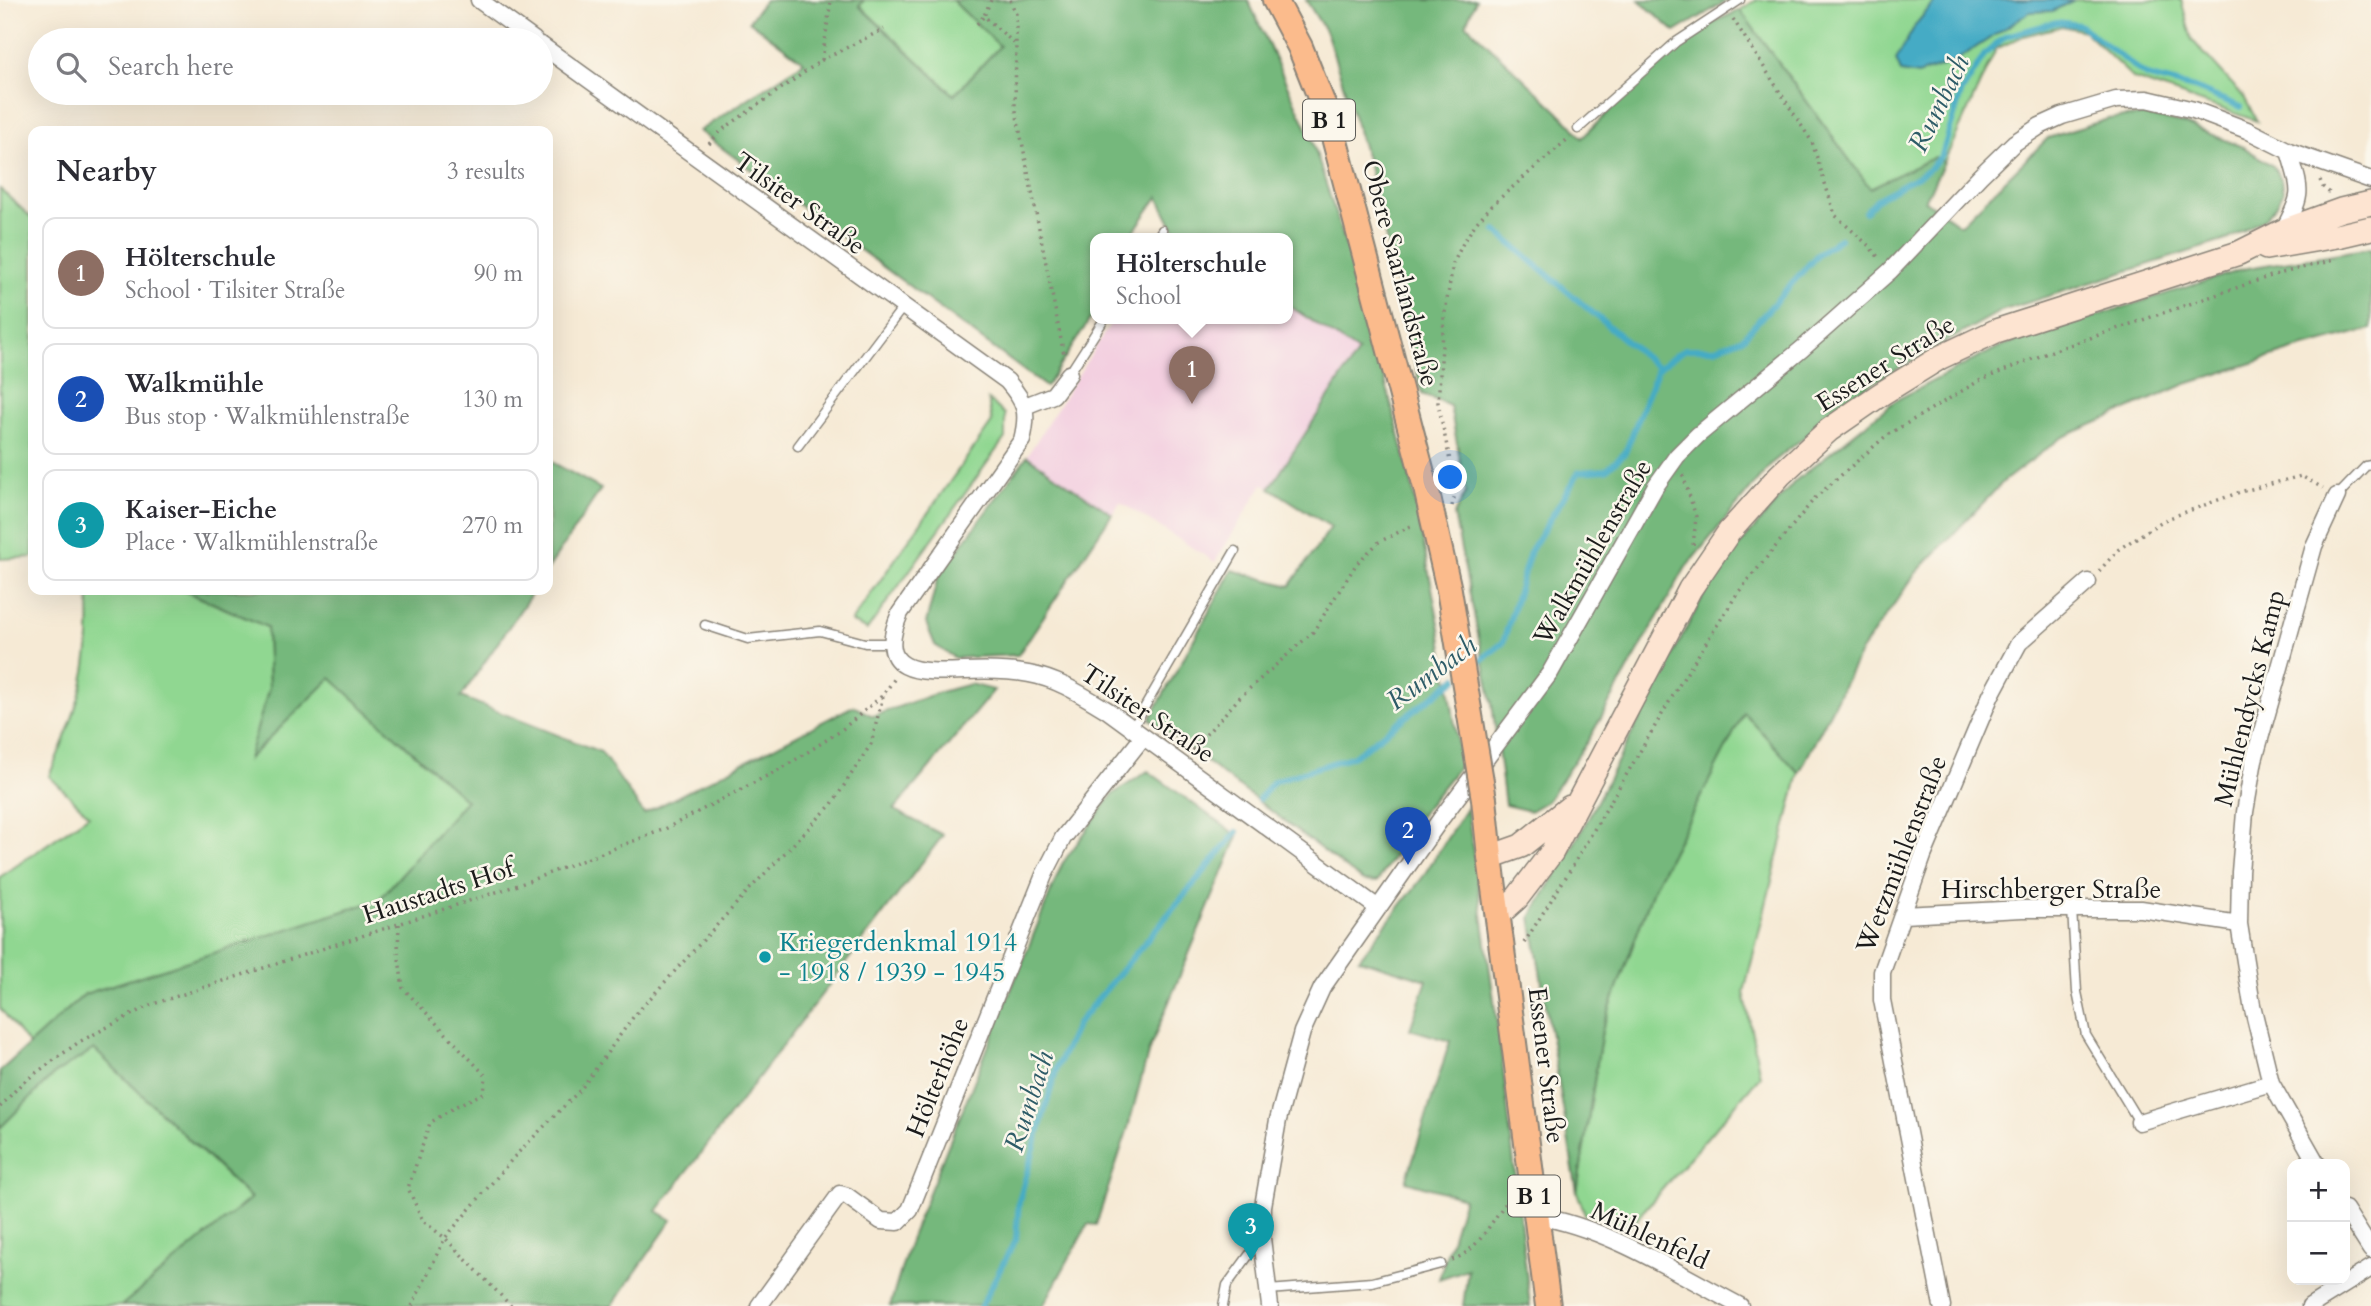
<!DOCTYPE html>
<meta charset="utf-8">
<style>
:root{--surface:#fff;--page:#f2f2f3;--text:#2b2b33;--muted:#7c7c81;--line:#e1e1e2;--accent:#b5179e}
body{margin:0;font-family:Cardo,serif;background:var(--page);color:var(--text)}
.controls{position:absolute;right:21px;bottom:21px;display:grid;overflow:hidden;border-radius:14px;box-shadow:0 7px 28px #0002}
.controls button{width:63px;height:63px;display:grid;place-items:center;padding:0;border:0;border-bottom:2px solid var(--line);background:var(--surface);color:var(--text);font:35px sans-serif}
.you{position:absolute;left:1451px;top:478px;width:24px;height:24px;margin:-18px;border:5px solid #fff;border-radius:50%;background:#1a73e8;box-shadow:0 0 0 10px #1a73e833}
.badge{display:grid;place-items:center;width:46px;height:46px;border-radius:50%;background:var(--accent);color:#fff;font-size:23px;font-weight:700}
.pin{position:absolute;translate:-50% -58px;filter:drop-shadow(0 2px 4px #0008)}
.pin::after{content:'';position:absolute;top:37px;width:24px;height:21px;background:inherit;clip-path:polygon(0 0,100% 0,50% 100%)}
.popup{position:absolute;left:1090px;top:233px;width:203px;height:91px;box-sizing:border-box;display:grid;place-content:center;border-radius:14px;background:var(--surface);filter:drop-shadow(0 2px 5px #0005);font-size:23px;white-space:nowrap;color:var(--muted)}
.popup b{font-size:26px;color:var(--text)}
.popup::after{content:'';position:absolute;left:50%;top:100%;margin-left:-14px;border:14px solid transparent;border-top-color:var(--surface)}
.list{margin:0;padding:0;list-style:none}
h2{display:flex;justify-content:space-between;align-items:center;height:91px;margin:0;padding:0 28px;font-size:30px}
h2 small{font-size:23px;font-weight:400;color:var(--muted)}
.list li{display:grid;grid-template-columns:46px 1fr auto;gap:21px;align-items:center;box-sizing:border-box;height:112px;margin:0 14px 14px;padding:0 14px;border:2px solid var(--line);border-radius:14px}
.list b{display:block;font-size:26px;white-space:nowrap}
.list p{margin:0;font-size:23px;white-space:nowrap;color:var(--muted)}
.list em{font-size:23px;font-style:normal;color:var(--muted)}
.icon{flex:none;width:38px;height:38px;fill:none;stroke:currentColor;stroke-width:2;stroke-linecap:round;stroke-linejoin:round}
.map{position:relative;flex:none;width:2371px;height:1306px;overflow:hidden}
.search{position:absolute;background:var(--surface);box-shadow:0 7px 28px #0002;left:28px;top:28px;width:525px;height:77px;display:flex;align-items:center;gap:18px;box-sizing:border-box;padding:0 24px;border-radius:38px;color:var(--muted);font-size:26px}
.panel{position:absolute;background:var(--surface);box-shadow:0 7px 28px #0002;left:28px;top:126px;width:525px;height:469px;border-radius:14px}
.map>svg:first-child{display:block}
.built{fill:#f3cfe0}
.green{fill:#90d791;stroke:#567a56;stroke-width:2}
.forest{fill:#74b87b;stroke:#486a4c;stroke-width:2}
.water{fill:#45abc5;stroke:#306470;stroke-width:2}
.lines{fill:none;stroke-linecap:round;stroke-linejoin:round}
.stream{stroke:#45abc5;stroke-width:6}
.service-casing{stroke:#898378;stroke-width:11}
.minor-casing{stroke:#898378;stroke-width:19}
.secondary-casing{stroke:#898378;stroke-width:26}
.primary-casing{stroke:#898378;stroke-width:28}
.path{stroke:#898378;stroke-width:3.5;stroke-dasharray:2 5;stroke-linecap:butt}
.service{stroke:#fff;stroke-width:8}
.minor{stroke:#fff;stroke-width:16}
.secondary{stroke:#fde4d1;stroke-width:23}
.primary{stroke:#fbbb8c;stroke-width:24}
.primary-bridge-casing{stroke:#898378;stroke-width:28;stroke-linecap:butt}
.primary-bridge{stroke:#fbbb8c;stroke-width:24}
.culture-dot{fill:#0f9aa8;stroke:#fbf7ec;stroke-width:2.5}
.labels{text-anchor:middle;stroke-width:5;stroke-linejoin:round;paint-order:stroke}
.shield{fill:#fbf7ec;stroke:#5f5e5a;stroke-width:2}
.shield-label{font-size:24px;font-weight:bold;fill:#1c1c1c}
.street-label{font-size:26px;fill:#1c1c1c;stroke:#fbf7ec}
.culture-label{font-size:26px;fill:#0d838f;stroke:#fbf7ec;text-anchor:start}
.water-label{font-size:28px;font-style:italic;fill:#2e5c68;stroke:#fbf7ec}
</style>
<div class="map">
<svg width="2371" height="1306" viewBox="0 0 2371 1306">
<rect width="100%" height="100%" fill="#fbf7ec"/>
<filter id="ink" filterUnits="userSpaceOnUse"><feTurbulence type="fractalNoise" baseFrequency=".0143" numOctaves="2"/><feDisplacementMap in="SourceGraphic" scale="14" xChannelSelector="R" yChannelSelector="G"/><feConvolveMatrix kernelMatrix="1 2 1 2 8 2 1 2 1" color-interpolation-filters="sRGB"/></filter>
<filter id="wash" filterUnits="userSpaceOnUse"><feTurbulence type="fractalNoise" baseFrequency=".00686" numOctaves="4" result="noise"/><feDisplacementMap in="SourceGraphic" scale="28" xChannelSelector="R" yChannelSelector="G"/><feGaussianBlur stdDeviation="1.57" result="paint"/><feColorMatrix in="noise" values="0 0 0 0 0 0 0 0 0 0 0 0 0 0 0 0 0 1.4 0 .05"/><feComposite in="paint" operator="in"/></filter>
<g filter="url(#wash)">
<rect width="100%" height="100%" fill="#f6ead5"/>
<path class="built" d="M 1288,305 L 1358,352 L 1270,488 L 1263,484 L 1215,562 L 1120,502 L 1112,514 L 1027,456 L 1114,318 L 1288,318 Z"/>
<path class="green" d="M 864,0 L 952,0 L 1000,46 L 954,95 L 859,5 Z
M 1756,0 L 2181,0 L 2192,40 L 2244,97 L 2257,121 L 2134,79 L 2084,31 L 2062,26 L 2023,36 L 1996,49 L 1944,162 L 1935,157 L 1870,188 L 1740,10 Z
M 0,189 L 33,219 L 33,557 L 0,559 Z
M 988,400 L 1005,414 L 1005,438 L 867,630 L 851,622 L 992,422 Z
M 88,590 L 183,590 L 267,627 L 269,688 L 249,758 L 331,678 L 466,800 L 379,900 L 85,994 L 29,1045 L 0,1008 L 0,877 L 89,815 L 49,776 C 78,709 95,664 88,590 Z
M 1744,712 L 1799,773 L 1744,992 L 1760,1076 L 1628,1229 L 1585,1215 L 1577,1192 L 1602,1030 L 1654,887 Z
M 94,1049 L 251,1199 L 121,1306 L 0,1306 L 0,1128 L 53,1075 Z"/>
<path class="forest" d="M 765,0 L 864,0 L 859,6 L 954,95 L 1000,46 L 952,0 L 1248,0 L 1311,137 L 1368,315 L 1411,480 L 1440,629 L 1461,764 L 1424,810 L 1377,882 L 1363,881 L 1150,719 L 1232,570 L 1290,586 L 1331,527 L 1270,488 L 1358,352 L 1288,305 L 1288,238 L 1186,238 L 1175,230 L 1158,197 L 1129,238 L 1096,238 L 1096,310 L 1046,387 L 699,131 L 804,62 L 749,21 Z
M 1306,0 L 1476,0 L 1466,24 L 1571,124 L 1582,138 L 1673,48 L 1718,20 L 1740,10 L 1870,188 L 1935,157 L 1944,162 L 1925,201 L 1960,225 L 2048,138 L 2108,119 L 2144,115 L 2185,124 L 2245,148 L 2274,167 L 2281,179 L 2283,193 L 2276,206 L 2265,218 L 2229,239 L 2001,311 L 1869,385 L 1772,463 L 1686,567 L 1589,739 L 1547,801 L 1530,811 L 1505,805 L 1492,704 L 1454,515 L 1466,492 L 1450,406 L 1422,394 L 1368,162 L 1327,34 Z
M 1639,0 L 1728,0 L 1675,32 Z
M 2371,248 L 2371,329 L 2297,349 L 2186,384 L 2061,438 L 2004,481 L 1916,573 L 1861,651 L 1799,773 L 1744,713 L 1654,887 L 1602,1030 L 1577,1192 L 1531,917 L 1582,830 L 1714,575 L 1795,481 L 1896,400 L 2001,346 L 2247,268 Z
M 1027,456 L 1112,514 L 1018,655 L 955,658 L 935,645 L 926,623 L 938,577 Z
M 548,460 L 601,489 L 548,569 Z
M 183,590 L 534,590 L 461,697 L 601,752 L 644,814 L 853,706 L 873,716 L 940,692 L 970,684 L 994,690 L 894,810 L 943,835 L 657,1211 L 672,1220 L 612,1306 L 121,1306 L 251,1198 L 94,1049 L 53,1075 L 0,1128 L 0,1071 L 85,994 L 379,900 L 466,800 L 331,678 L 248,759 L 269,688 L 267,627 Z
M 1148,771 L 1238,836 L 1149,1050 L 1128,1128 L 1096,1225 L 1088,1224 L 1043,1306 L 890,1306 L 911,1237 L 1062,864 L 1113,794 Z
M 1467,807 L 1501,1050 L 1530,1306 L 1463,1306 L 1468,1269 L 1439,1279 L 1464,1198 L 1406,1181 L 1450,1041 L 1410,1029 L 1427,980 L 1359,959 L 1422,878 Z"/>
<path class="water" d="M 1936,0 L 2074,0 L 2053,11 L 2030,12 L 1955,61 L 1918,75 L 1901,72 L 1896,60 L 1916,24 Z"/>
<g class="lines">
<path class="stream" d="M 1865,212 L 1877,199 L 1927,171 L 1942,155 L 1961,93 L 1985,54 L 2006,36 L 2057,22 L 2080,25 L 2146,76 L 2194,88 L 2241,107
M 1496,231 L 1658,368
M 1468,670 L 1503,643 L 1530,552 L 1579,472 L 1606,470 L 1625,453 L 1658,368 L 1685,349 L 1715,349 L 1743,338 L 1819,253 L 1840,239
M 1259,799 L 1274,781 L 1354,756 L 1457,678
M 981,1306 L 1016,1239 L 1019,1201 L 1057,1067 L 1077,1024 L 1237,832"/>
</g>
</g>
<g filter="url(#ink)">
<g class="lines">
<g class="service-casing">
<path id="service" d="M 1578,129 L 1676,42 L 1740,0
M 1157,238 L 1162,230
M 1069,374 L 1105,318
M 798,446 L 903,307
M 2337,496 L 2366,466 L 2371,465
M 705,625 L 748,639 L 820,631 L 865,643 L 892,643
M 1132,729 L 1235,551
M 2072,909 L 2077,992 L 2086,1035 L 2139,1122
M 1268,1290 L 1372,1282 L 1441,1264
M 1223,1306 L 1227,1285 L 1260,1240"/>
</g>
<g class="minor-casing">
<path id="minor" d="M 479,0 L 534,40
M 541,45 L 1007,381 C 1026,403 1029,412 1022,440 L 900,613 C 874,674 919,673 964,671 C 985,670 1008,670 1029,674 C 1058,679 1082,695 1107,710 L 1378,908
M 2283,231 C 2304,192 2301,193 2289,151
M 1025,406 L 1053,395 L 1069,374
M 1903,915 L 2022,909 L 2141,909 L 2239,924
M 2139,1122 L 2271,1083
M 2317,1164 L 2271,1083 L 2252,1005 L 2239,924 L 2240,872 L 2245,812 L 2254,760 L 2314,546 L 2337,496
M 2345,1209 L 2371,1250
M 1536,1216 C 1607,1227 1677,1273 1740,1306
M 759,1306 L 840,1194 L 847,1196 L 881,1221 L 898,1222 L 910,1210 L 1044,875 L 1063,838 L 1143,737
M 1270,1306 L 1262,1238 L 1263,1206 L 1278,1120 L 1302,1032 L 1322,988 L 1440,820 L 1550,673 L 1655,487 L 1677,456 L 1698,435 L 1802,349 L 1890,271 L 1980,176 L 2014,143 L 2040,126 L 2062,116 L 2116,100 L 2147,99 L 2194,110 L 2247,130 L 2289,151 L 2371,180
M 1942,1306 L 1882,1000 L 1882,972 L 1923,856 L 1991,695 L 2019,643 L 2088,582
M 2310,1306 L 2371,1268"/>
</g>
<g class="secondary-casing">
<path id="secondary" d="M 2266,248 L 2337,236 L 2371,228
M 1490,857 L 1521,846 L 1570,807
M 1498,915 L 1517,898 L 1552,852 L 1690,589 L 1729,532 L 1780,475 L 1829,430 L 1881,394 L 1941,357 L 1996,331 L 2239,253 L 2283,231 L 2341,210 L 2371,203"/>
</g>
<g class="primary-casing">
<path id="primary" d="M 1275,0 L 1300,47 L 1330,122 L 1426,488
M 1484,799 L 1490,857 L 1548,1306"/>
</g>
<path class="path" d="M 991,0 L 984,16 L 1016,45 L 1015,106 L 1064,355
M 1010,0 L 1016,14 L 1016,45
M 1733,19 L 1812,142 L 1835,215 L 1868,245 L 1880,259
M 977,24 L 984,16
M 822,60 L 831,0
M 709,144 L 722,130 L 822,60 L 884,29
M 2320,180 L 2323,187 L 2330,193
M 1683,475 L 1696,517 L 1693,546
M 1452,506 L 1456,490 L 1438,403 L 1444,318 L 1453,264 L 1463,243 L 1476,223 L 1491,206 L 1569,138
M 2099,571 L 2119,549 L 2164,520 L 2240,492 L 2301,476 L 2323,488
M 1192,750 L 1240,697 L 1313,632 L 1357,563 L 1379,542 L 1411,526
M 399,924 L 398,951 L 403,988 L 486,1076 L 484,1093 L 456,1106 L 430,1123 L 408,1188 L 423,1221 L 445,1238 L 511,1306
M 1524,943 L 1569,872 L 1681,682 L 1737,594 L 1815,498 L 1887,435 L 1979,381 L 2052,351 L 2274,275 L 2334,260
M 0,1107 L 22,1083 L 79,1042 L 150,1005 L 521,884 L 665,829 L 784,767 L 839,732 L 883,695 L 895,678
M 1452,1260 C 1481,1250 1492,1217 1512,1196
M 412,1306 L 445,1238 L 514,1157 L 581,1089 L 634,1016 L 747,892 L 832,804 L 871,744 L 883,696"/>
<use href="#service" class="service"/>
<use href="#minor" class="minor"/>
<use href="#secondary" class="secondary"/>
<use href="#primary" class="primary"/>
<g class="primary-bridge-casing">
<path id="primary-bridge" d="M 1426,488 L 1449,590 L 1484,799"/>
</g>
<use href="#primary-bridge" class="primary-bridge"/>
</g>
</g>
<circle class="culture-dot" cx="765" cy="957" r="7"/>
<g class="labels">
<g class="shield">
<rect x="1303" y="99.5" width="52" height="41" rx="5"/>
<rect x="1508" y="1175.5" width="52" height="41" rx="5"/>
</g>
<g class="shield-label">
<text x="1329" y="128">B 1</text>
<text x="1534" y="1204">B 1</text>
</g>
<g class="street-label">
<text transform="translate(800 203) rotate(36)" y="9">Tilsiter Straße</text>
<text transform="translate(1401 273) rotate(75)" y="9">Obere Saarlandstraße</text>
<text transform="translate(1885 363) rotate(-32)" y="9">Essener Straße</text>
<text transform="translate(1592 552) rotate(-60)" y="9">Walkmühlenstraße</text>
<text transform="translate(2249 698) rotate(-76)" y="9">Mühlendycks Kamp</text>
<text transform="translate(1148 713) rotate(34)" y="9">Tilsiter Straße</text>
<text transform="translate(1901 854) rotate(-69)" y="9">Wetzmühlenstraße</text>
<text x="2051" y="898">Hirschberger Straße</text>
<text transform="translate(438 891) rotate(-18)" y="9">Haustadts Hof</text>
<text transform="translate(1547 1065) rotate(83)" y="9">Essener Straße</text>
<text transform="translate(937 1077) rotate(-68)" y="9">Hölterhöhe</text>
<text transform="translate(1650 1235) rotate(25)" y="9">Mühlenfeld</text>
</g>
<g class="culture-label">
<text x="779" y="951">Kriegerdenkmal 1914<tspan x="779" dy="30">- 1918 / 1939 - 1945</tspan></text>
</g>
<g class="water-label">
<text transform="translate(1938 103) rotate(-64)" y="10">Rumbach</text>
<text transform="translate(1431 672) rotate(-37)" y="10">Rumbach</text>
<text transform="translate(1028 1101) rotate(-72)" y="10">Rumbach</text>
</g>
</g>
</svg>
<div class="controls">
<button>+</button>
<button>−</button>
</div>
<div class="you"></div>
<div class="pin badge" style="left:1192px;top:404px;background:#8d6e63">1</div>
<div class="popup"><b>Hölterschule</b>School</div>
<div class="pin badge" style="left:1408px;top:865px;background:#1a4fb4">2</div>
<div class="pin badge" style="left:1251px;top:1261px;background:#0f9aa8">3</div>
<div class="search"><svg class="icon" aria-label="search" viewBox="0 0 24 24"><circle cx="10" cy="10" r="6"/><path d="M15 15l6 6"/></svg>Search here</div>
<section class="panel">
<h2>Nearby<small>3 results</small></h2>
<ul class="list">
<li><span class="badge" style="background:#8d6e63">1</span><div><b>Hölterschule</b><p>School · Tilsiter Straße</p></div><em>90 m</em></li>
<li><span class="badge" style="background:#1a4fb4">2</span><div><b>Walkmühle</b><p>Bus stop · Walkmühlenstraße</p></div><em>130 m</em></li>
<li><span class="badge" style="background:#0f9aa8">3</span><div><b>Kaiser-Eiche</b><p>Place · Walkmühlenstraße</p></div><em>270 m</em></li>
</ul>
</section>
</div>
